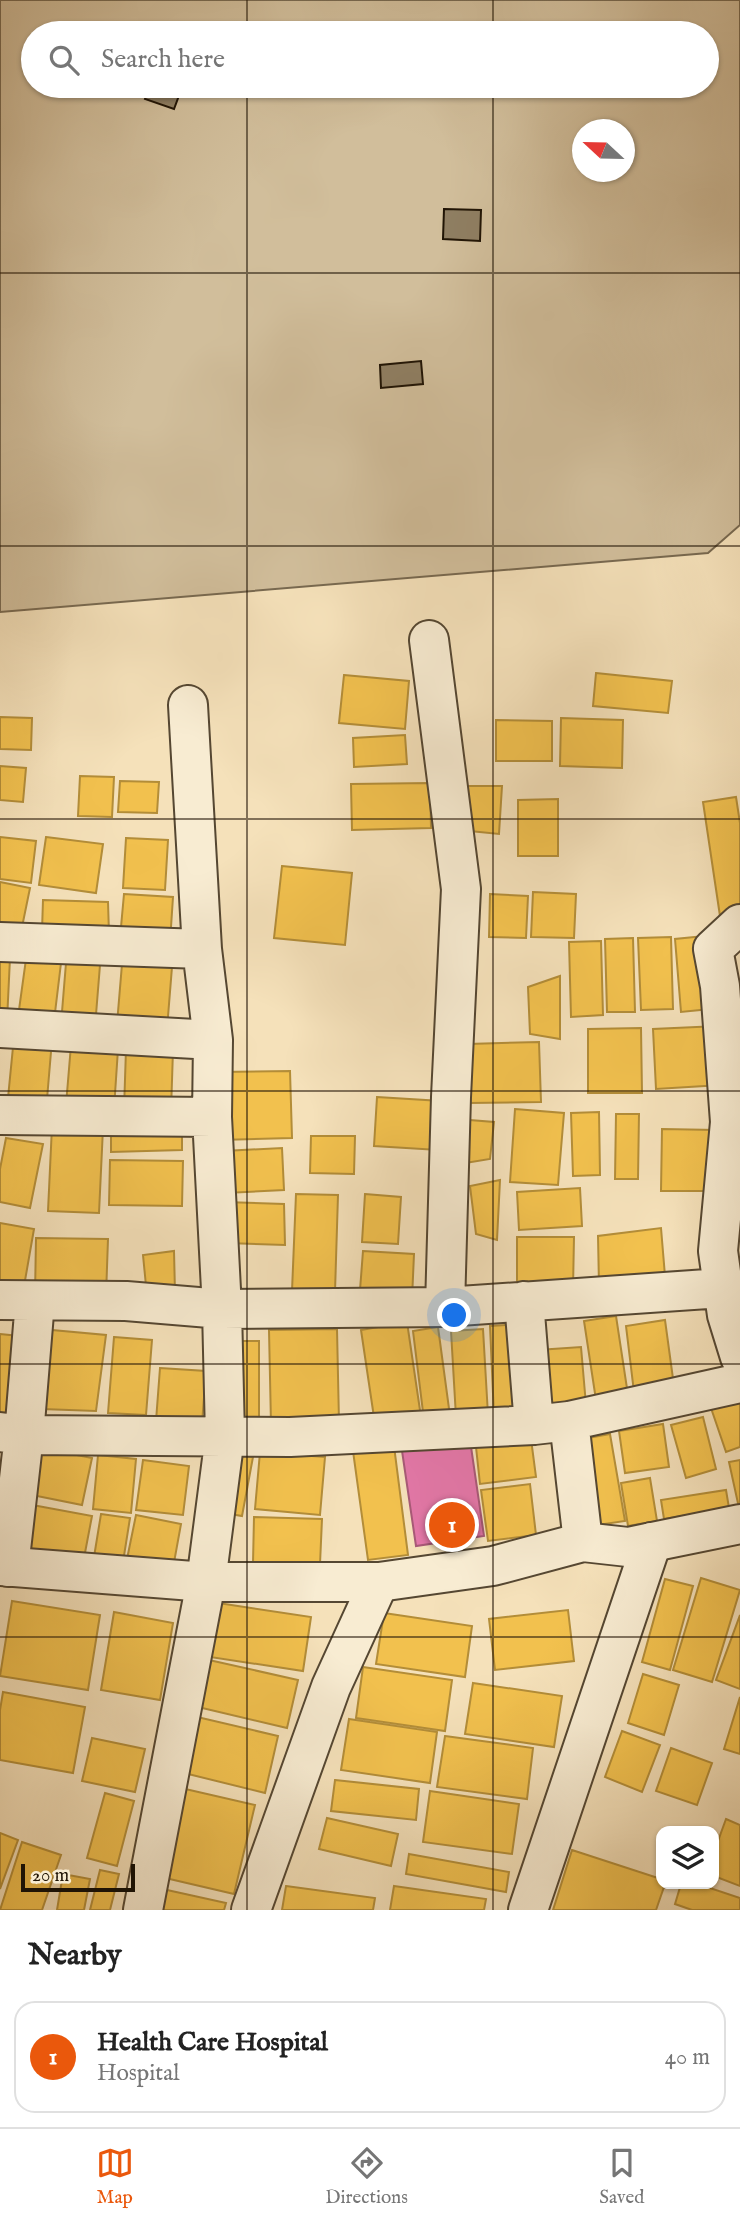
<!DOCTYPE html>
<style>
:root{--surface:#fff;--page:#f6f6f6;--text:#222;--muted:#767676;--line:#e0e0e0;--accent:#ea580c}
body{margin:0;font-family:"IM FELL English",serif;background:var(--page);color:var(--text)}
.controls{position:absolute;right:21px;bottom:21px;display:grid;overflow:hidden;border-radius:14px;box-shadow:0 2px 5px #0004}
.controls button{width:63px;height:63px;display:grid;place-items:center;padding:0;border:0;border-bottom:2px solid var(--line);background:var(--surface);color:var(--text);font:35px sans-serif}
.compass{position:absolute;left:572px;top:119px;width:63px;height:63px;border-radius:50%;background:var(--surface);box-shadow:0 2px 5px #0004;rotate:292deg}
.scale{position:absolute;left:21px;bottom:18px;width:114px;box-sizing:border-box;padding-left:7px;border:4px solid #201405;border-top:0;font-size:19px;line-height:24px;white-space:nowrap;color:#201405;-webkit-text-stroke:5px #f8ecd2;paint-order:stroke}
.you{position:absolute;left:455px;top:1316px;width:24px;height:24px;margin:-18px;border:5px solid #fff;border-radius:50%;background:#1a73e8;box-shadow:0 0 0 10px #1a73e833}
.badge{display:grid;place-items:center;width:46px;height:46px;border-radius:50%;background:var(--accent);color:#fff;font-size:23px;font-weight:700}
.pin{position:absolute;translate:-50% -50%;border:4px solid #fff;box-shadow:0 2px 7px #0006}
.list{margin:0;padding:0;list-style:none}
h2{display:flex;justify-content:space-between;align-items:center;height:91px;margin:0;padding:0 28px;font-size:30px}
h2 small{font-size:23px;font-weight:400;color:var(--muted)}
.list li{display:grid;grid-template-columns:46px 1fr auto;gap:21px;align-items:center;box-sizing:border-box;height:112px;margin:0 14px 14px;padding:0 14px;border:2px solid var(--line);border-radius:21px}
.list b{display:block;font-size:26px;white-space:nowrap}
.list p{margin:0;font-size:23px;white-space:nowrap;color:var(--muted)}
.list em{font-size:23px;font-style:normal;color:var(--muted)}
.icon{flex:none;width:38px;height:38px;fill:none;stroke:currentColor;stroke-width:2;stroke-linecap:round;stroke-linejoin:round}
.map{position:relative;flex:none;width:740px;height:1910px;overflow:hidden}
.search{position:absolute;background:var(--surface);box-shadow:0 2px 5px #0004;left:21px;right:21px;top:21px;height:77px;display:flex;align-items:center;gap:18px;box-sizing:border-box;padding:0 24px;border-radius:38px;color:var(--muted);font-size:26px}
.sheet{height:217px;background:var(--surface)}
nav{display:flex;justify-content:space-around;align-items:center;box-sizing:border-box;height:98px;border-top:2px solid var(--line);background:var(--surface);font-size:19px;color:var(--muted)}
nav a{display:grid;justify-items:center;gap:4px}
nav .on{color:var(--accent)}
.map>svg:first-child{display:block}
.green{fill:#d1be9b;stroke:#786950;stroke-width:2;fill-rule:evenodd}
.homes{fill:#f2c14e;stroke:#b38d38;stroke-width:2}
.health{fill:#e377a8;stroke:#a85977;stroke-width:2}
.building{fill:#8f7f63;stroke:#201405;stroke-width:2}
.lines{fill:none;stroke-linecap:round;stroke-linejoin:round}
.minor-casing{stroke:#554732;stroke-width:42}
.tertiary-casing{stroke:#554732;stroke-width:42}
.minor{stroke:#f8ecd2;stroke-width:38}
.tertiary{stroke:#f8ecd2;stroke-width:38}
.grid{fill:none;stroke:#201405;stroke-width:2;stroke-opacity:0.55}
</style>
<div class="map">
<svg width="740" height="1910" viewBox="0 0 740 1910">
<rect width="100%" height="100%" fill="#f5e1ba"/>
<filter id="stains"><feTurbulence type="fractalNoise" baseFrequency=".00286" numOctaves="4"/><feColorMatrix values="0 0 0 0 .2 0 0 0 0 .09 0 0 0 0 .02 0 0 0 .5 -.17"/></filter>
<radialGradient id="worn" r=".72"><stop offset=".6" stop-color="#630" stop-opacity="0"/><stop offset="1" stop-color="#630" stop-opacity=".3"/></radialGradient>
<path class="green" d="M 0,0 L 740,0 L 740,525 L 708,553 L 0,612 ZM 33,33 L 707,33 L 707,86 L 33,86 ZM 582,130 L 624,130 L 624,172 L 582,172 Z"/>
<path class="homes" d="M 596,673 L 672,681 L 668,713 L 593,706 Z
M 344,675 L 409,681 L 405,729 L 339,723 Z
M 0,717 L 32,718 L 31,750 L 0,749 Z
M 561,718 L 623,720 L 622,768 L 560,766 Z
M 496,720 L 552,721 L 552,761 L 496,761 Z
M 405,735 L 407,764 L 354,767 L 353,738 Z
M 0,766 L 26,768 L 23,802 L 0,800 Z
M 80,776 L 114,777 L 112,817 L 78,816 Z
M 120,781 L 159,782 L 157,813 L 118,812 Z
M 430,783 L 431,828 L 352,830 L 351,784 Z
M 458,786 L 502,786 L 499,834 L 460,830 Z
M 736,797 L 740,823 L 740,913 L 720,916 L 703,802 Z
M 558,799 L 558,856 L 518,856 L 518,800 Z
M 0,837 L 36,841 L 31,883 L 0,879 Z
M 46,837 L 103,844 L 96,893 L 39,885 Z
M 126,838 L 168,840 L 165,890 L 123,888 Z
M 282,866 L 352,873 L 345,945 L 274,938 Z
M 0,882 L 30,888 L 21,932 L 0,929 Z
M 533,892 L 576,894 L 574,938 L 531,937 Z
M 124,894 L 173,897 L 170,942 L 120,938 Z
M 490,894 L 528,896 L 526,938 L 489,937 Z
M 43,900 L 108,902 L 109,934 L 42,931 Z
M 704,936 L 710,1009 L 681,1012 L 675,939 Z
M 671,937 L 673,1009 L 641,1010 L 638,938 Z
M 633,938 L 635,1012 L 607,1012 L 605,939 Z
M 601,941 L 603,1015 L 571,1017 L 569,942 Z
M 0,957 L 10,958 L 7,1021 L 0,1021 Z
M 26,959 L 61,963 L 54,1021 L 18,1017 Z
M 66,963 L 100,965 L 95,1027 L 61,1024 Z
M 122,964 L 172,967 L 167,1029 L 117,1024 Z
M 560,976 L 560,1039 L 530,1034 L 528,987 Z
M 718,1026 L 721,1085 L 656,1089 L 653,1029 Z
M 641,1028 L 642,1093 L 588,1093 L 588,1029 Z
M 14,1037 L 52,1040 L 46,1111 L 7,1108 Z
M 539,1042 L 541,1102 L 469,1103 L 468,1044 Z
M 71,1045 L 118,1049 L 114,1109 L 66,1105 Z
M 126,1049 L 173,1050 L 171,1111 L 124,1110 Z
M 290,1071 L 292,1138 L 220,1140 L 219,1072 Z
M 377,1097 L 441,1101 L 438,1150 L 374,1146 Z
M 515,1109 L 564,1113 L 558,1185 L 510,1182 Z
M 599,1112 L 600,1175 L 573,1176 L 571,1113 Z
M 616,1114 L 639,1114 L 638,1179 L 615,1179 Z
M 457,1119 L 494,1122 L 490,1159 L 453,1165 Z
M 182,1122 L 182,1150 L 111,1152 L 111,1124 Z
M 52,1126 L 103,1128 L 99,1213 L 48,1211 Z
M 662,1129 L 716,1130 L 715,1191 L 661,1191 Z
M 311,1136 L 355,1136 L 354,1174 L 310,1173 Z
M 6,1138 L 43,1144 L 30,1208 L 0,1202 L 0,1169 Z
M 282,1148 L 284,1190 L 226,1193 L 224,1151 Z
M 110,1160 L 183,1161 L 182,1206 L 109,1205 Z
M 500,1180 L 497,1240 L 476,1234 L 470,1186 Z
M 580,1188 L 582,1226 L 519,1230 L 517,1192 Z
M 296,1194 L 338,1195 L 335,1292 L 292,1291 Z
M 365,1194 L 401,1197 L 398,1244 L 362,1242 Z
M 224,1202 L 284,1204 L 285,1245 L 227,1243 Z
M 0,1223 L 34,1229 L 23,1292 L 0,1288 Z
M 661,1228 L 666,1288 L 599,1286 L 598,1236 Z
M 517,1237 L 574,1237 L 573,1289 L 517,1289 Z
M 36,1238 L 108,1239 L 106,1296 L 35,1295 Z
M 174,1251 L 175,1293 L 147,1296 L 143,1255 Z
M 363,1251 L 414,1254 L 412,1299 L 359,1303 Z
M 616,1316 L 628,1395 L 596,1400 L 584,1321 Z
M 665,1320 L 674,1386 L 634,1392 L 626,1326 Z
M 407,1322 L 421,1417 L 375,1424 L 361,1330 Z
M 521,1324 L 529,1413 L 494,1416 L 490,1326 Z
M 438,1327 L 450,1416 L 424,1420 L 413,1331 Z
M 41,1329 L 106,1335 L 96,1411 L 42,1409 Z
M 337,1329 L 339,1422 L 271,1424 L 269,1330 Z
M 483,1329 L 488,1415 L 456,1417 L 451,1331 Z
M 0,1334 L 19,1336 L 9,1423 L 0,1422 Z
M 114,1337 L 152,1340 L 146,1415 L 108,1413 Z
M 224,1341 L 259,1341 L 259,1429 L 223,1429 Z
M 581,1347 L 586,1405 L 542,1408 L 538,1350 Z
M 160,1368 L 206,1371 L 202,1424 L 156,1421 Z
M 740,1394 L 740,1447 L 726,1452 L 710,1405 Z
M 703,1417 L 716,1469 L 686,1478 L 671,1425 Z
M 663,1424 L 669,1467 L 625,1473 L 619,1431 Z
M 610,1434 L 625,1521 L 591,1526 L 577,1440 Z
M 531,1439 L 536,1477 L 480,1484 L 476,1447 Z
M 31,1446 L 92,1458 L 82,1505 L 22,1493 Z
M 394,1446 L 408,1555 L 368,1560 L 353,1451 Z
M 260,1452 L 325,1457 L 320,1515 L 255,1509 Z
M 236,1453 L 253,1457 L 242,1516 L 224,1513 Z
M 98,1455 L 136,1459 L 131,1513 L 93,1509 Z
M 143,1460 L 189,1466 L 183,1515 L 136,1510 Z
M 740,1460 L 740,1507 L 739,1508 L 729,1462 Z
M 650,1478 L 657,1521 L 628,1526 L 621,1483 Z
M 530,1484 L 536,1535 L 488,1541 L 481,1490 Z
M 726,1490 L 729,1508 L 664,1519 L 661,1500 Z
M 27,1504 L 92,1516 L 84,1558 L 20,1547 Z
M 101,1514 L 130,1518 L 123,1562 L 94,1557 Z
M 136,1515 L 181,1524 L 173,1568 L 127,1559 Z
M 254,1517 L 322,1519 L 320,1564 L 253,1563 Z
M 701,1578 L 740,1590 L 712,1682 L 673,1670 Z
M 665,1579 L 693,1586 L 670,1670 L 642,1662 Z
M 12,1601 L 100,1615 L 88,1690 L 0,1676 Z
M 205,1601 L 311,1617 L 303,1671 L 197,1655 Z
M 568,1610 L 574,1661 L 495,1670 L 489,1619 Z
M 114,1612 L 173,1623 L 160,1700 L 101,1690 Z
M 384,1613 L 472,1626 L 465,1677 L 376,1664 Z
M 740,1615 L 740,1689 L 716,1680 Z
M 209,1660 L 298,1680 L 287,1728 L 198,1707 Z
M 363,1667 L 452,1680 L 445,1731 L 356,1718 Z
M 643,1674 L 679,1685 L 664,1735 L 628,1723 Z
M 473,1683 L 562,1696 L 554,1747 L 465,1734 Z
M 3,1692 L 85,1707 L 73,1773 L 0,1760 L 0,1710 Z
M 740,1697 L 740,1754 L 724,1749 Z
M 193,1716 L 278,1736 L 265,1793 L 180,1772 Z
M 349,1719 L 437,1732 L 430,1783 L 341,1770 Z
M 622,1731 L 660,1745 L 642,1792 L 605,1777 Z
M 445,1736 L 533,1748 L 527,1799 L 437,1787 Z
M 92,1738 L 145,1749 L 135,1792 L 82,1781 Z
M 671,1748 L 712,1763 L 697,1805 L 656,1791 Z
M 335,1780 L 419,1789 L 416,1820 L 331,1811 Z
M 181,1788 L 255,1805 L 234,1894 L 161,1877 Z
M 430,1791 L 519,1804 L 512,1854 L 423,1842 Z
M 105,1793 L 134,1801 L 117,1866 L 87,1858 Z
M 327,1818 L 398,1834 L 391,1866 L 319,1849 Z
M 726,1819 L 740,1825 L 740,1886 L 714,1876 L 714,1852 Z
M 0,1833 L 18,1840 L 0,1889 Z
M 22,1842 L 61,1855 L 42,1910 L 0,1910 Z
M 572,1850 L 661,1879 L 661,1884 L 665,1884 L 656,1910 L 553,1910 Z
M 409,1854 L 509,1872 L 506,1892 L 406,1874 Z
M 100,1870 L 119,1874 L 110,1910 L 90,1910 Z
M 63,1874 L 90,1879 L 84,1910 L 57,1910 Z
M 681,1884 L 698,1884 L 740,1898 L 740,1910 L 692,1910 L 675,1904 Z
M 286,1886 L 375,1898 L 373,1910 L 282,1910 Z
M 394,1886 L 486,1899 L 484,1910 L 390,1910 Z
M 158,1888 L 226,1903 L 224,1910 L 153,1910 Z"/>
<path class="health" d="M 469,1433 L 484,1536 L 416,1546 L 401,1444 Z"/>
<path class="building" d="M 150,86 L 170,86 L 181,90 L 174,109 L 145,99 Z
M 444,209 L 481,210 L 480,241 L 443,239 Z
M 421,361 L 423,384 L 381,388 L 380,365 Z"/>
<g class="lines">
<g class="minor-casing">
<path id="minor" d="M 429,640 L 461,889 L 451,1097 L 445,1307
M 188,705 L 202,949 L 213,1040
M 740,924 L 713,949 L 720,986 L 730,1122 L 718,1251 L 727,1315 L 740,1357
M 0,942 L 202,949
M 0,1028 L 213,1040 L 212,1117
M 0,1115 L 212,1117 L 222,1309 L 225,1436 L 206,1582 L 143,1910
M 0,1300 L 126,1301 L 222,1309 L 445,1307 L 722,1288
M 524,1301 L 534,1425
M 569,1421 L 583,1542
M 0,1432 L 24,1435 L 290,1437 L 534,1425 L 569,1421 L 740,1383
M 9,1567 L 24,1435 L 35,1301
M 251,1910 L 331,1687 L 379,1582
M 528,1910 L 652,1542"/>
</g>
<g class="tertiary-casing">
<path id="tertiary" d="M 0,1566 L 206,1582 L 379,1582 L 493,1566 L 583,1542 L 628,1547 L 740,1524"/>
</g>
<use href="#minor" class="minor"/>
<use href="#tertiary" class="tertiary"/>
</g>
<path class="grid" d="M 247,0 L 247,33M 493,0 L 493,33M 247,86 L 247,1910M 493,86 L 493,1910M 0,273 L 740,273M 0,546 L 740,546M 0,819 L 740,819M 0,1091 L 740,1091M 0,1364 L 740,1364M 0,1637 L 740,1637"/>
<rect width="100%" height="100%" filter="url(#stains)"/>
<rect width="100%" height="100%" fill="url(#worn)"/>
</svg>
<div class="controls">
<button><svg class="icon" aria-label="layers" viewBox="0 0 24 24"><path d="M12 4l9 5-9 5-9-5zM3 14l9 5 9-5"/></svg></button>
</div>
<svg class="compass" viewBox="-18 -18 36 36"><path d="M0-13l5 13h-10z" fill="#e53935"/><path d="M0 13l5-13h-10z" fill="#767676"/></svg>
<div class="scale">20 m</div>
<div class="you"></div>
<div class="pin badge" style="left:452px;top:1525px">1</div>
<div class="search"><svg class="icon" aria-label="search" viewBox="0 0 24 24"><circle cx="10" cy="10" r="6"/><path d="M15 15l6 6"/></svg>Search here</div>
</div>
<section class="sheet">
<h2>Nearby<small></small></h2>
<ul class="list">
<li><span class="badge">1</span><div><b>Health Care Hospital</b><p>Hospital</p></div><em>40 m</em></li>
</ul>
</section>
<nav>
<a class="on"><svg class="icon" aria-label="map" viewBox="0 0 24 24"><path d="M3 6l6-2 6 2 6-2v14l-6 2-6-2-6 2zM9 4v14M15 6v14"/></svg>Map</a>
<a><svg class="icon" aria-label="directions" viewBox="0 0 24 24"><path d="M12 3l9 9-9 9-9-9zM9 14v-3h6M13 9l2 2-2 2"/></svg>Directions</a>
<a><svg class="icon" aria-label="saved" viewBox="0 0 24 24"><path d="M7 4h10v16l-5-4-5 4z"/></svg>Saved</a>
</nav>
